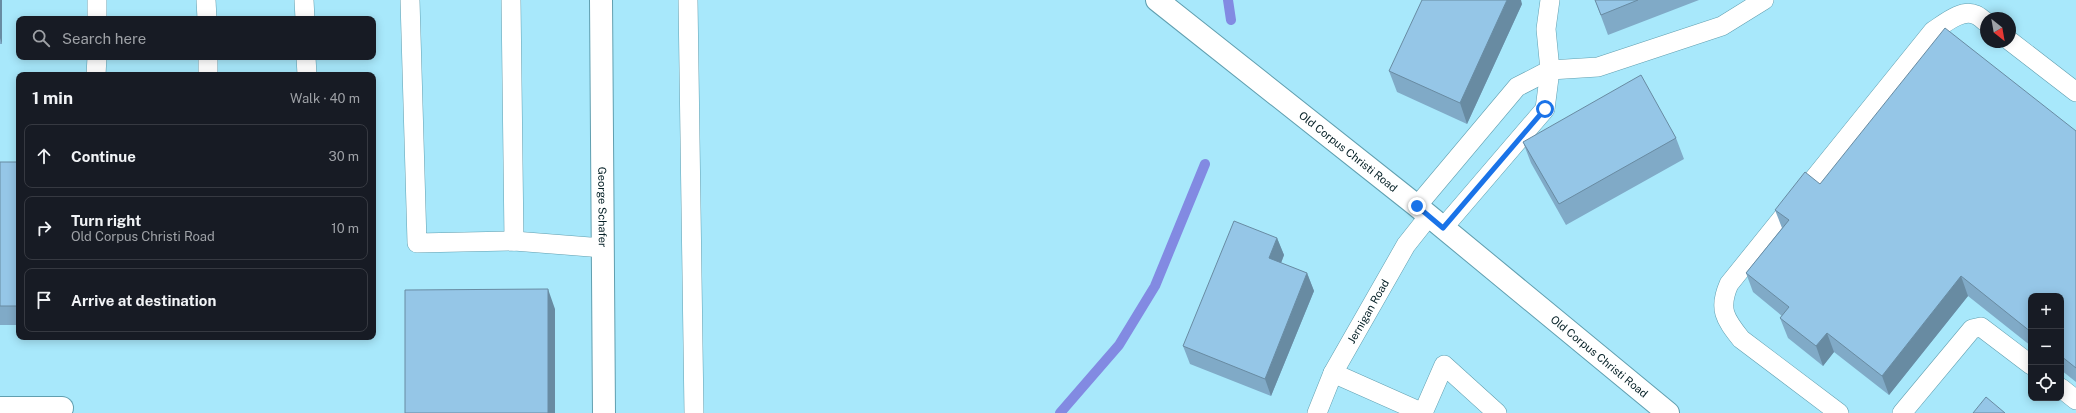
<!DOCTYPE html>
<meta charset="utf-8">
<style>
:root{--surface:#171b24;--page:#20242c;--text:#f1f3f6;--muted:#9ea1a6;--line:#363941}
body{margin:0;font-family:"Public Sans",sans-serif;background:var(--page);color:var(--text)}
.controls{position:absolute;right:12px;bottom:12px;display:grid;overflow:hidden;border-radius:8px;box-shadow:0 2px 10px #0003}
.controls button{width:36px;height:36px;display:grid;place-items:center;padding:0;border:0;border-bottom:1px solid var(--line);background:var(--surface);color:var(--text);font:20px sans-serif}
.compass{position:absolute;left:1980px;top:12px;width:36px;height:36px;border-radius:50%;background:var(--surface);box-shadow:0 2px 10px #0003;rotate:149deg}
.stop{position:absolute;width:12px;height:12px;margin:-9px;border:3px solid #1a73e8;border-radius:50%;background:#fff}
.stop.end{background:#1a73e8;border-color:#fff;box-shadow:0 1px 4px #0008}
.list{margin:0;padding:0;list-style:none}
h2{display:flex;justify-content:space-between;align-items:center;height:52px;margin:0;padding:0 16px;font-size:17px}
h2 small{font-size:13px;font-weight:400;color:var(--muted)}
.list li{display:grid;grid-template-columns:26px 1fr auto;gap:12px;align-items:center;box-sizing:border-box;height:64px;margin:0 8px 8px;padding:0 8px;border:1px solid var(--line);border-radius:8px}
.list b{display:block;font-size:15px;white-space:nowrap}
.list p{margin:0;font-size:13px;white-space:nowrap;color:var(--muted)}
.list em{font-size:13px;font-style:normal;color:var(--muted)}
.icon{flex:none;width:22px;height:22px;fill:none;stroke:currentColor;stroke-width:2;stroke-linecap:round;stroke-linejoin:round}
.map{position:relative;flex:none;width:2076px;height:413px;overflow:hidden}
.search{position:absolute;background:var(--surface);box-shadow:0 2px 10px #0003;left:16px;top:16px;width:360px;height:44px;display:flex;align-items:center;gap:10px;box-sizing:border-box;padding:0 14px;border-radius:8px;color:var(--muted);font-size:15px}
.panel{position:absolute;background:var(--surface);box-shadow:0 2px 10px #0003;left:16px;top:72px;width:360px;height:268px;border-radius:8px}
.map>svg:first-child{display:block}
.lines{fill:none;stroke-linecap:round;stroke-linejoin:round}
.stream{stroke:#828ae2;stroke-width:10}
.lane-casing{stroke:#609fb0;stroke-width:20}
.street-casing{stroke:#609fb0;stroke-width:24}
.lane{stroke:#fff;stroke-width:19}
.street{stroke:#fff;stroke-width:22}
.wall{fill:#80aac7}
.shaded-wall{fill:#688ba2}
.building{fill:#95c6e7;stroke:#688ba2}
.route{stroke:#1a73e8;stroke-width:5}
.labels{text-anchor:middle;stroke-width:4;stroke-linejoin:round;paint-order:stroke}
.street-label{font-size:11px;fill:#041f25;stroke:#a8e8fb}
</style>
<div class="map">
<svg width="2076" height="413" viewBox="0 0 2076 413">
<rect width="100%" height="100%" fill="#a8e8fb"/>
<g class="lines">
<path class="stream" d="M 1228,0 L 1231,20
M 1060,413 L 1119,345 L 1155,286 L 1205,164"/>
<g class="lane-casing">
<g id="lane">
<path d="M 206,0 L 207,19"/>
<path d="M 304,0 L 305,19"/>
<path d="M 410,0 L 417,243 L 514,241 L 603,248"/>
<path d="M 511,0 L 514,241"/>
<path d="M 688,0 L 694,413"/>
<path d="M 97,19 L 97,0"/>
<path d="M 2010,41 L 2076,92"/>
<path d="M 208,57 L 208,75"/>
<path d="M 306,57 L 307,75"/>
<path d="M 96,75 L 97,57"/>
<path d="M 1417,206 L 1517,87 L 1550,70 L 1598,67 L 1722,26 L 1764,0"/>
<path d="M 1443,228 L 1545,109 L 1550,70 L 1546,29 L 1550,0"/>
<path d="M 1333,373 L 1423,413 L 1444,365 L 1497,413"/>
<path d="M 2061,388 L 2076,400"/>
<path id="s1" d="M 1317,413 L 1333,373 L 1406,245 L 1429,216"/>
<path d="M 1839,413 L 1741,339 C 1725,319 1718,309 1729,284 L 1933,31 C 1944,24 1962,8 1976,15 C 1979,16 1983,20 1986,22"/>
<path d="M 1902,413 L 1972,329 L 1981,327 L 2031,365"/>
</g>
</g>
<g class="street-casing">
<g id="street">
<path id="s2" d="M 601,0 L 604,413"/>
<path id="s3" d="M 1157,0 L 1417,206 L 1668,413"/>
<path d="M 0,408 L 62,408"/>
</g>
</g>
<use href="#lane" class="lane"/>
<use href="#street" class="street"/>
</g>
<path class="wall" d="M 0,0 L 2,44 L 0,44 Z
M 1595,0 L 1699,0 L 1608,35 Z
M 1522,4 L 1467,124 L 1397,92 L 1389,71 Z
M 2076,131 L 2076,382 L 2061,370 L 2061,296 L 2031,296 L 2031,346 L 1968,296 L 1889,395 L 1834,352 L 1823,366 L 1788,338 L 1780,318 L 1782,316 L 1753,292 L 1746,273 L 1782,228 L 1775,210 L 1820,184 Z
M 1676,138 L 1684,159 L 1566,225 L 1531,163 L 1523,142 Z
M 0,162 L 19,162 L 19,325 L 0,325 Z
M 1277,238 L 1284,255 L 1281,263 L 1307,273 L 1314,291 L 1271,396 L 1190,364 L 1183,346 Z"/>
<path class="shaded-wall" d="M 0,0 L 2,0 L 2,44 L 0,38 Z
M 1507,0 L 1521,0 L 1522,4 L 1467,124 L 1460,103 Z
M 1277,238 L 1284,255 L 1276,276 L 1269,258 Z
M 1307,273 L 1314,291 L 1271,396 L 1265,379 Z
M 1961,276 L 1968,296 L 1889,395 L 1882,376 Z
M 548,289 L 555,309 L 555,413 L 548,413 Z
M 1827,333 L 1834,352 L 1823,366 L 1816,346 Z"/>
<path class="building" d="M 1422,0 L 1507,0 L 1460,103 L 1389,71 Z
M 1595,0 L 1638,0 L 1601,15 Z
M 1945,28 L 2076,131 L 2076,368 L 2061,356 L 2061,296 L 2031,296 L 2031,332 L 1961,276 L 1882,376 L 1827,333 L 1816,346 L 1780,318 L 1789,307 L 1746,273 L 1789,220 L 1775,210 L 1805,172 L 1820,184 Z
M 1641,75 L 1676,138 L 1559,204 L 1523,142 Z
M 0,162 L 19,162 L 19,306 L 0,306 Z
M 1234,221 L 1277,238 L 1269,258 L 1307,273 L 1265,379 L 1183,346 Z
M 548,289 L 548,413 L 405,413 L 405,290 Z
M 1986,397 L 2005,413 L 1973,413 Z"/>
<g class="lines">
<path class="route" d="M 1417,206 L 1443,228 L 1545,109"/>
</g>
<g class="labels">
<g class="street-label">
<text dy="4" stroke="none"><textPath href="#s3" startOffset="244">Old Corpus Christi Road</textPath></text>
<text dy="4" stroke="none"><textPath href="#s2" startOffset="207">George Schafer</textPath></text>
<text dy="4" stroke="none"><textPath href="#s1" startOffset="114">Jernigan Road</textPath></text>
<text dy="4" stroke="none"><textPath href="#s3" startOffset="568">Old Corpus Christi Road</textPath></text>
</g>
</g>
</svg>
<div class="controls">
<button>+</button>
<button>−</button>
<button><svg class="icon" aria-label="locate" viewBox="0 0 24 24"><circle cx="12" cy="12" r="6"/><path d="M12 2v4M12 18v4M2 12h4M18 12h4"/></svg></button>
</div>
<svg class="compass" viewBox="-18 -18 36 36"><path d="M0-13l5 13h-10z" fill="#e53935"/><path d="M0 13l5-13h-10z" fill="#9ea1a6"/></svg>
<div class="stop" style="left:1545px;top:109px"></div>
<div class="stop end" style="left:1417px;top:206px"></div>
<div class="search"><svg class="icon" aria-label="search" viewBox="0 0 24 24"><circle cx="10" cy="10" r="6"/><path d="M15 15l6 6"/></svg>Search here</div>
<section class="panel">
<h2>1 min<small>Walk · 40 m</small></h2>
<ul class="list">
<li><svg class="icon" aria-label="ahead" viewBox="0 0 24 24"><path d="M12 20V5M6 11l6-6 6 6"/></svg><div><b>Continue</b></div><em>30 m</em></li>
<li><svg class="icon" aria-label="right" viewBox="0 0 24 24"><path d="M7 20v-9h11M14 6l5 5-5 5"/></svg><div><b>Turn right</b><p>Old Corpus Christi Road</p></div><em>10 m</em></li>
<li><svg class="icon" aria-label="arrive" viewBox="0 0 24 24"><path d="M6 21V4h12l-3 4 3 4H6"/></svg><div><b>Arrive at destination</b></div></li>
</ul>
</section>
</div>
